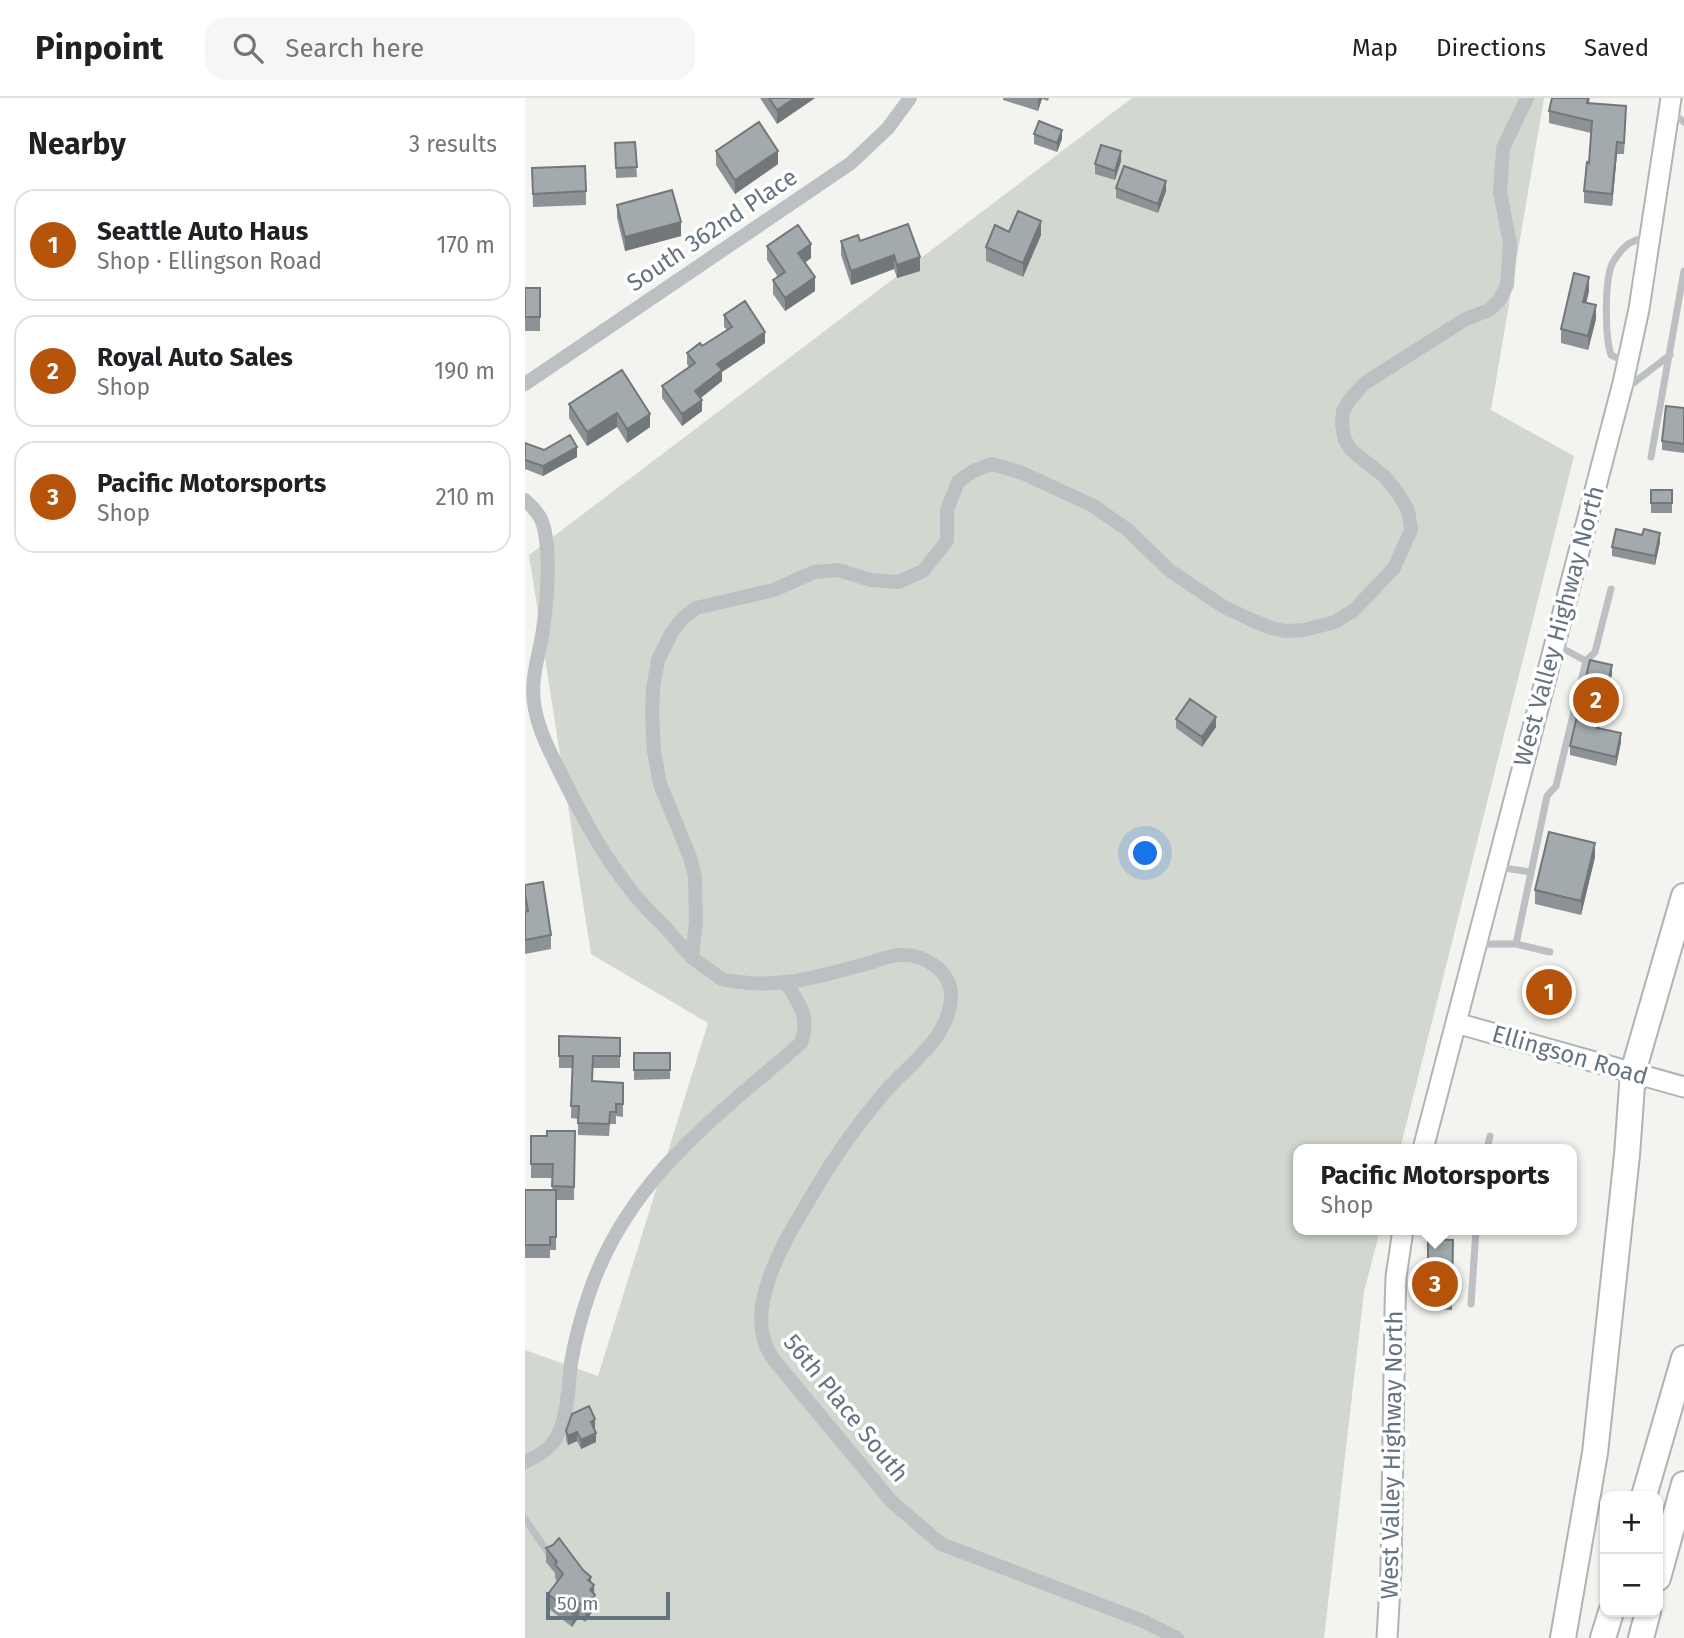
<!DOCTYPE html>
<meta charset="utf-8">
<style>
:root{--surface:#fff;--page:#f6f6f6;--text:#202124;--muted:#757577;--line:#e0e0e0;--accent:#b45309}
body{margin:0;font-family:"Fira Sans",sans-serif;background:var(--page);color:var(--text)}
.controls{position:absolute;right:21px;bottom:21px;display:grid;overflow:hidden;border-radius:14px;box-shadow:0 2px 5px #0004}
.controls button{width:63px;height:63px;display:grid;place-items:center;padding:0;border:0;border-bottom:2px solid var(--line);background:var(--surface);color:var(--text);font:35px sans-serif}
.scale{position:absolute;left:21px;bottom:18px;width:124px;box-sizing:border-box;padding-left:7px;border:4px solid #65737e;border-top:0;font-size:19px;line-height:24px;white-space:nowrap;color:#65737e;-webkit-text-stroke:5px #fff;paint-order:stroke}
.you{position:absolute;left:621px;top:756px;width:24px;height:24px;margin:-18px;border:5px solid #fff;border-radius:50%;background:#1a73e8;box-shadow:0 0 0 10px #1a73e833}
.badge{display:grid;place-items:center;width:46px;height:46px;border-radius:50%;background:var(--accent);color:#fff;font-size:23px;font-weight:700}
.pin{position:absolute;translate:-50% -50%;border:4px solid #fff;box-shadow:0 2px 7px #0006}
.popup{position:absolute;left:768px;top:1046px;width:284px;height:91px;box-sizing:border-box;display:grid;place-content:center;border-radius:14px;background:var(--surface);filter:drop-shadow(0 2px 5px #0005);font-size:23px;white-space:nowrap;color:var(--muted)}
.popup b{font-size:26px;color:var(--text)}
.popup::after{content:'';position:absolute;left:50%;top:100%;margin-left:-14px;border:14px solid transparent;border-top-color:var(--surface)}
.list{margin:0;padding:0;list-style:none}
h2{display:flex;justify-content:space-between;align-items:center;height:91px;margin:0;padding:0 28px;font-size:30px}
h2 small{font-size:23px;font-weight:400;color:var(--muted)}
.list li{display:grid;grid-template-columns:46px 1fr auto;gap:21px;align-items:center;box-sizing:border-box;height:112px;margin:0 14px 14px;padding:0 14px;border:2px solid var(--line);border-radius:21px}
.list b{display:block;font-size:26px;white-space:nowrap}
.list p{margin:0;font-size:23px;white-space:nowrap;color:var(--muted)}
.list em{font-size:23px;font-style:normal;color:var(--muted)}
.icon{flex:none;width:38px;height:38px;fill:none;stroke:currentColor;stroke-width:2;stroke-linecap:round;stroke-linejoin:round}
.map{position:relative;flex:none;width:1159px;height:1540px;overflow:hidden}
header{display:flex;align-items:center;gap:42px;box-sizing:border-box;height:98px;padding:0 35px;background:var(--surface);border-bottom:2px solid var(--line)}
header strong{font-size:33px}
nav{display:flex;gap:38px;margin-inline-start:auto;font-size:24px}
.search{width:490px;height:63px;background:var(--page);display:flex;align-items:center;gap:18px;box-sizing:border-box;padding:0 24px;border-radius:21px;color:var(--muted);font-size:26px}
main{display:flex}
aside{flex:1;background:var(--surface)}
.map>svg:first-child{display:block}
.green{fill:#d2d8cf}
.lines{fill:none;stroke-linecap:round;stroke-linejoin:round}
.secondary-casing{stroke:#afb4b7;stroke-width:23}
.motorway-casing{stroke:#afb3b5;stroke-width:28}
.service{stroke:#bcc0c3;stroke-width:7}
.minor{stroke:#bcc0c3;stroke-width:14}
.secondary{stroke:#fff;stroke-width:19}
.motorway{stroke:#fff;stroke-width:24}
.wall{fill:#8c9296}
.shaded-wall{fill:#72777a}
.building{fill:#a3aaae;stroke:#72777a;stroke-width:2}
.labels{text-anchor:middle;stroke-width:7;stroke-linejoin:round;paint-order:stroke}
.street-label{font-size:24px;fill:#65737e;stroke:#fff}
</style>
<header>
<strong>Pinpoint</strong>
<div class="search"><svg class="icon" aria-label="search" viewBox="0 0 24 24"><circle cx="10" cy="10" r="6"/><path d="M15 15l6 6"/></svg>Search here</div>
<nav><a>Map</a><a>Directions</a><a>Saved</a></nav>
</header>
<main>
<aside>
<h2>Nearby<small>3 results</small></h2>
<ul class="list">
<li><span class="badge">1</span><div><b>Seattle Auto Haus</b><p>Shop · Ellingson Road</p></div><em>170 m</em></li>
<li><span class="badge">2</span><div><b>Royal Auto Sales</b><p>Shop</p></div><em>190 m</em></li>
<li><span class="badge">3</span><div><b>Pacific Motorsports</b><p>Shop</p></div><em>210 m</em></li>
</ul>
</aside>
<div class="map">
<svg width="1159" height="1540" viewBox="0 0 1159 1540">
<rect width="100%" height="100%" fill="#f3f3ef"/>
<path class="green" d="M 607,0 L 1019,0 L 966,312 L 1049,358 L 875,1051 L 774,1051 L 774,1132 L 855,1132 L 839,1194 L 799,1540 L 0,1540 L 0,1252 L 73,1278 L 183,925 L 66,856 L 4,457 Z"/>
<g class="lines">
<g class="secondary-casing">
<path id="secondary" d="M 931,925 L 1159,989
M 898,1051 L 1098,285 L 1114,211 L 1146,0
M 862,1540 L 866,1471 L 870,1213 L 871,1179 L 878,1132"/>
</g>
<g class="motorway-casing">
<path id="motorway" d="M 1119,1398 L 1159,1260
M 1133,1480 L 1159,1386
M 1038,1540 L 1070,1355 L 1102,1057 L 1108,974 L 1159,798
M 1078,1540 L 1086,1514
M 1116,1540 L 1123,1514"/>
</g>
<path class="service" d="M 1147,15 L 1159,24
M 1101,264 L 1086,257 C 1080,239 1079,181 1088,164 C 1091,159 1098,150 1102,147 C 1107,143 1117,140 1123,138
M 1102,290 L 1145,257
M 1126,359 L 1159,173
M 1030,548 L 1037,550 L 1061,563
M 972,769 L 1006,774
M 952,846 L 991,846 L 1025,854
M 991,846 L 1022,698 L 1031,688 L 1061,563 L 1070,554 L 1086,491
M 962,1051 L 965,1038
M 946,1206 L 951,1132
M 0,1421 L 24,1456"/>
<path class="minor" d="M 0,286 L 326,65 L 363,30 L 385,0
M 0,402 C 7,408 12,414 16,421 C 27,447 22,504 18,532 C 14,559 4,583 10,611 C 14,633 25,654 35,674 C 61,727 91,782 134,823 C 146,834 155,848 167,859 C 173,865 180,869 187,874 C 190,876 193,879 197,881 C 202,883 210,883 215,884 C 259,890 295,878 337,867 C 351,864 364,856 378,857 C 400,857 426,873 426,897 C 426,940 383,966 358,996 C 330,1029 305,1065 284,1102 C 259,1144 214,1216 249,1262 L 366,1403 L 416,1446 L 618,1523 L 652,1540
M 167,860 L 171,823 L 170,779 L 165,759 L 135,686 L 129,653 L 127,616 L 128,591 L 133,562 L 147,534 L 158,520 L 171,510 L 249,492 L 289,474 L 313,472 L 346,482 L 373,484 L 398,473 L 422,443 L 422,412 L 433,384 L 448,373 L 467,366 L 495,374 L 567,407 L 603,432 L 644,472 L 699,509 L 729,523 L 746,530 L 760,533 L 779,532 L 810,524 L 829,512 L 869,470 L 886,432 L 883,412 L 872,394 L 860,379 L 826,352 L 819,340 L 817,325 L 818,313 L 826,300 L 840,285 L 939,222 L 964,212 L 974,203 L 982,187 L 985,146 L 975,94 L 978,50 L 1002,0
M 0,1364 C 12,1359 22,1353 30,1342 C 43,1321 43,1290 46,1265 C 50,1241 57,1216 65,1193 C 104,1080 190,1020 276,945 C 285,919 275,907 262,886"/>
<use href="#secondary" class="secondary"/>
<use href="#motorway" class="motorway"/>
</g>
<path class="wall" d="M 235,0 L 290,0 L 252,26 Z
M 478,0 L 524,0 L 523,3 L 517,1 L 513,13 L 478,2 Z
M 1027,0 L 1065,0 L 1064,5 L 1101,20 L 1099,56 L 1092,56 L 1087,108 L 1059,105 L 1059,93 L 1064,65 L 1066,35 L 1024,25 L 1024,13 Z
M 509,36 L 537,41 L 532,54 L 509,46 Z
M 110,44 L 112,79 L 91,80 L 90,45 Z
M 191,53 L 253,66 L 210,96 L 191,67 Z
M 596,63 L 590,82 L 570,76 L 570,66 Z
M 7,70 L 61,93 L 61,107 L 8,109 Z
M 591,90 L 641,93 L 633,115 L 591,100 Z
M 92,107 L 156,138 L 100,153 L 92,120 Z
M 383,126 L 395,173 L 372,180 L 369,171 L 326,187 L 316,157 L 316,143 L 335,143 Z
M 484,134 L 516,137 L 498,179 L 461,163 L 461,149 Z
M 242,148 L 286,160 L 280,165 L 290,193 L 260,213 L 248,196 L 248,182 L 253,179 L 242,162 Z
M 0,190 L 15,190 L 15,233 L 0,233 Z
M 1064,193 L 1061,205 L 1071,221 L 1063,252 L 1036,245 L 1036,231 Z
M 199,217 L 240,245 L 197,274 L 197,283 L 176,300 L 177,313 L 157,328 L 137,300 L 137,288 L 164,269 L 162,266 L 162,255 L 177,248 L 202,232 L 199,229 Z
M 97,272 L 125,329 L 102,345 L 92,329 L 62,348 L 44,320 L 44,306 Z
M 1159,310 L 1159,355 L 1137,352 L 1137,343 Z
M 0,345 L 19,352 L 52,359 L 18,378 L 0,371 Z
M 1126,392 L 1147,392 L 1147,415 L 1126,415 Z
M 1135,444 L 1130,467 L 1087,458 L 1087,449 Z
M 1087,576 L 1074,630 L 1096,644 L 1091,668 L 1045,657 L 1045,648 Z
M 651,621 L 691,629 L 677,649 L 651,630 Z
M 1070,759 L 1056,817 L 1010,806 L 1010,792 Z
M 0,787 L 26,837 L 26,851 L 0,856 Z
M 34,938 L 95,940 L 95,970 L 68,970 L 68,983 L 98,985 L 98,1019 L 91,1018 L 91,1026 L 85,1026 L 84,1038 L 53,1037 L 53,1021 L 46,1020 L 47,970 L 34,970 Z
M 109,955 L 145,955 L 145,981 L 109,982 Z
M 50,1033 L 49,1102 L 31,1102 L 31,1152 L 25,1152 L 25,1160 L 0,1160 L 0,1092 L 27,1092 L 28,1080 L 6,1080 L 6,1038 L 22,1038 Z
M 928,1142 L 927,1212 L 903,1211 L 903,1198 Z
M 69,1331 L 71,1344 L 56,1351 L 52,1343 L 43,1347 L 41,1342 L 41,1333 L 70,1331 Z
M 21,1450 L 66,1484 L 69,1495 L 70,1510 L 60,1524 L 54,1519 L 47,1529 L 23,1510 L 23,1496 L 32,1483 L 30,1480 L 30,1475 L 21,1464 Z"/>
<path class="shaded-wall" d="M 270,0 L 290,0 L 252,26 L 252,12 Z
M 513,0 L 517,0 L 513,13 Z
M 537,32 L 537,41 L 532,54 L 532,45 Z
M 1092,44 L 1092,56 L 1087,108 L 1087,96 Z
M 253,53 L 253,66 L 210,96 L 210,82 Z
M 596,53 L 596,63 L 590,82 L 590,73 Z
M 641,83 L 641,93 L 633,115 L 633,106 Z
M 516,123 L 516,137 L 498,179 L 498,165 Z
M 156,124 L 156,138 L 100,153 L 100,139 Z
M 286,146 L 286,160 L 273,169 L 273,155 Z
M 369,157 L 369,171 L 326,187 L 326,173 Z
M 395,159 L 395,173 L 372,180 L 372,167 Z
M 290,179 L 290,193 L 260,213 L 260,200 Z
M 1064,179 L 1064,193 L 1058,218 L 1058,204 Z
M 1071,207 L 1071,221 L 1063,252 L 1063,238 Z
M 240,234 L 240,245 L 197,274 L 197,283 L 170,304 L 170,293 L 192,266 Z
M 177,302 L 177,313 L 157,328 L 157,316 Z
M 92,315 L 92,329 L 62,348 L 62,334 Z
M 125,316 L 125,329 L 102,345 L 102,331 Z
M 52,349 L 52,359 L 18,378 L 18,368 Z
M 1135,435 L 1135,444 L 1130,467 L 1130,458 Z
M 1087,567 L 1087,576 L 1072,639 L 1072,630 Z
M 691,619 L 691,629 L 677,649 L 677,639 Z
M 1096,635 L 1096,644 L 1091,668 L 1091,659 Z
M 1070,745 L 1070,759 L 1056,817 L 1056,803 Z
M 70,1321 L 70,1331 L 66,1333 L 66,1324 Z
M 52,1334 L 52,1343 L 43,1347 L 43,1338 Z
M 71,1335 L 71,1344 L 56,1351 L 56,1342 Z
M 66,1479 L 66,1491 L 69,1487 L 70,1510 L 60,1524 L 63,1482 Z
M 54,1505 L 54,1519 L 47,1529 L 47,1515 Z"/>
<path class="building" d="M 244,0 L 270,0 L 252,12 Z
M 1027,0 L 1063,0 L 1062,5 L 1101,8 L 1099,45 L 1092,44 L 1087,96 L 1059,93 L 1062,64 L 1064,65 L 1067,23 L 1024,13 Z
M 514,23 L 537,32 L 532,45 L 509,36 Z
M 234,24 L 253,53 L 210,82 L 191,53 Z
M 110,44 L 112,69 L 91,70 L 90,45 Z
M 576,47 L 596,53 L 590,73 L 570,66 Z
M 60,68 L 61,93 L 8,96 L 7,70 Z
M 599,68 L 641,83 L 633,106 L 591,90 Z
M 147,92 L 156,124 L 100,139 L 92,107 Z
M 493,113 L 516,123 L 498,165 L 461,149 L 470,127 L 484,134 Z
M 383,126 L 395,159 L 372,167 L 369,157 L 326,173 L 316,143 L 333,137 L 335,143 Z
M 273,127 L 286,146 L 273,155 L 290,179 L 260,200 L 248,182 L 260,174 L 242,148 Z
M 1049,175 L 1064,179 L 1058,204 L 1071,207 L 1063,238 L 1036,231 Z
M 0,190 L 15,190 L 15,219 L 0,219 Z
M 220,203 L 240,234 L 192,266 L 197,272 L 170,293 L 177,302 L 157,316 L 137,288 L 170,265 L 162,255 L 175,245 L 177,248 L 207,229 L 199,217 Z
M 97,272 L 125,316 L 102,331 L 92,315 L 62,334 L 44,306 Z
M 1141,308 L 1159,310 L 1159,346 L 1137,343 Z
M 45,337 L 52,349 L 18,368 L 0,362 L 0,345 L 19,352 Z
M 1126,392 L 1147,392 L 1147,405 L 1126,405 Z
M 1091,431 L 1117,437 L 1119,431 L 1135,435 L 1130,458 L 1087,449 Z
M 1065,562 L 1087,567 L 1072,630 L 1096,635 L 1091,659 L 1045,648 Z
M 665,601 L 691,619 L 677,639 L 651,621 Z
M 1024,734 L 1070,745 L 1056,803 L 1010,792 Z
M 18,784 L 26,837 L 0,842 L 0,814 L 3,813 L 0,796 L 0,787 Z
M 34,938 L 95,940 L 95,958 L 68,958 L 67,983 L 98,985 L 98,1006 L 91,1006 L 91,1014 L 85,1014 L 84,1026 L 53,1025 L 54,1008 L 46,1008 L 48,958 L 34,958 Z
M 109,955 L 145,955 L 145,972 L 109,972 Z
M 22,1033 L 50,1033 L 49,1089 L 27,1088 L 28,1066 L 6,1066 L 6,1038 L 22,1038 Z
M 0,1092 L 31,1092 L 31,1139 L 25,1139 L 25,1147 L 0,1147 Z
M 903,1141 L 928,1142 L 927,1198 L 903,1198 Z
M 64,1308 L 70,1321 L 66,1324 L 71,1335 L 56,1342 L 52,1334 L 43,1338 L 41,1333 L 47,1316 Z
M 34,1440 L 58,1472 L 66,1479 L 63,1482 L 69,1487 L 65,1492 L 70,1497 L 60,1510 L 54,1505 L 47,1515 L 23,1496 L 38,1476 L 30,1466 L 32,1464 L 21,1450 L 28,1447 Z"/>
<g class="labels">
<g class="street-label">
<text transform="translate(187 132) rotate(-34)" y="8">South 362nd Place</text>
<text transform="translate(1034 528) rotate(-75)" y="8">West Valley Highway North</text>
<text transform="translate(1045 957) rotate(16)" y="8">Ellingson Road</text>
<text transform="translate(321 1310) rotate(51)" y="8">56th Place South</text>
<text transform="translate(867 1357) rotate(-89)" y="8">West Valley Highway North</text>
</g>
</g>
</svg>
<div class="controls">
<button>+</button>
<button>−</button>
</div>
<div class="scale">50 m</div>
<div class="you"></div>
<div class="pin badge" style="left:1024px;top:894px">1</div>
<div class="pin badge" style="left:1071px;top:602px">2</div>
<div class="pin badge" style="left:910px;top:1186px">3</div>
<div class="popup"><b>Pacific Motorsports</b>Shop</div>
</div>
</main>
